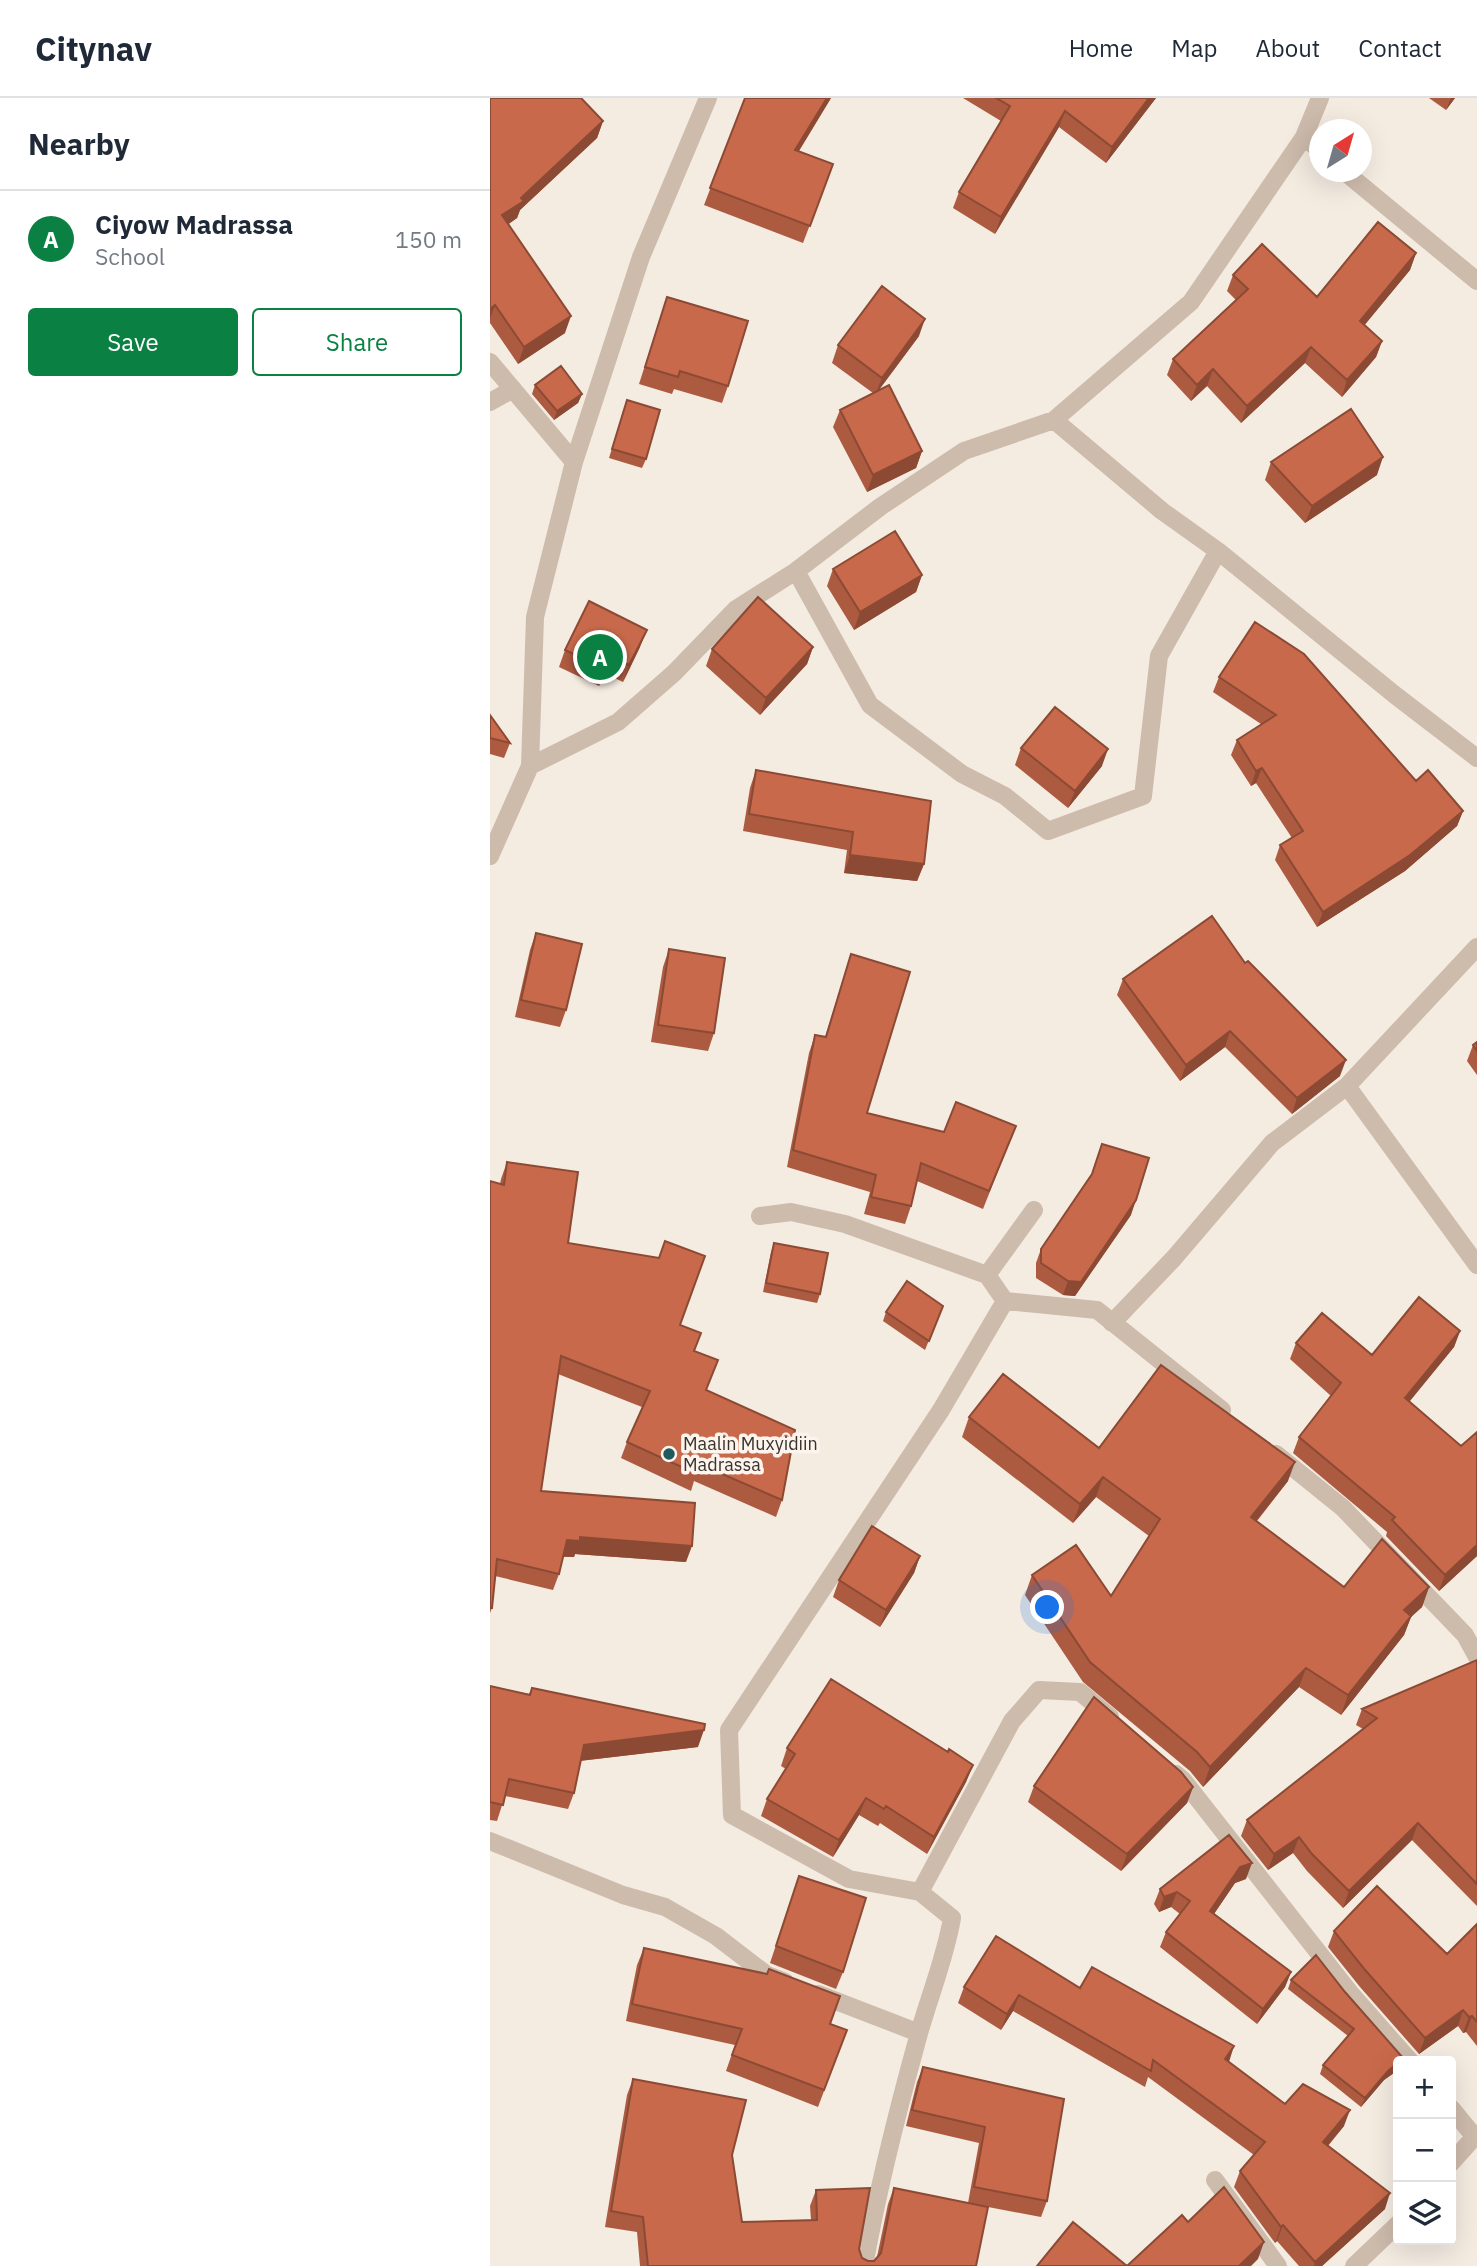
<!DOCTYPE html>
<meta charset="utf-8">
<style>
:root{--surface:#fff;--page:#f2f2f3;--text:#1f2937;--muted:#747a83;--line:#e0e1e3;--accent:#0b8043}
body{margin:0;font-family:"IBM Plex Sans",sans-serif;background:var(--page);color:var(--text)}
.controls{position:absolute;right:21px;bottom:21px;display:grid;overflow:hidden;border-radius:7px;box-shadow:0 7px 28px #0002}
.controls button{width:63px;height:63px;display:grid;place-items:center;padding:0;border:0;border-bottom:2px solid var(--line);background:var(--surface);color:var(--text);font:35px sans-serif}
.compass{position:absolute;left:819px;top:21px;width:63px;height:63px;border-radius:50%;background:var(--surface);box-shadow:0 7px 28px #0002;rotate:37deg}
.you{position:absolute;left:558px;top:1510px;width:24px;height:24px;margin:-18px;border:5px solid #fff;border-radius:50%;background:#1a73e8;box-shadow:0 0 0 10px #1a73e833}
.badge{display:grid;place-items:center;width:46px;height:46px;border-radius:50%;background:var(--accent);color:#fff;font-size:23px;font-weight:700}
.pin{position:absolute;translate:-50% -50%;border:4px solid #fff;box-shadow:0 2px 7px #0006}
.list{margin:0;padding:0;list-style:none}
h2{display:flex;justify-content:space-between;align-items:center;height:91px;margin:0;padding:0 28px;font-size:30px}
h2 small{font-size:23px;font-weight:400;color:var(--muted)}
.list li{display:grid;grid-template-columns:46px 1fr auto;gap:21px;align-items:center;box-sizing:border-box;height:98px;padding:0 28px;border-top:2px solid var(--line)}
.list b{display:block;font-size:26px;white-space:nowrap}
.list p{margin:0;font-size:23px;white-space:nowrap;color:var(--muted)}
.list em{font-size:23px;font-style:normal;color:var(--muted)}
.actions{display:flex;gap:14px;padding:21px 28px}
.actions a{flex:1;padding:16px 0;border:2px solid var(--accent);border-radius:7px;text-align:center;font-size:24px;color:var(--accent)}
.actions .main{background:var(--accent);color:#fff}
.icon{flex:none;width:38px;height:38px;fill:none;stroke:currentColor;stroke-width:2;stroke-linecap:round;stroke-linejoin:round}
.map{position:relative;flex:none;width:987px;height:2168px;overflow:hidden}
header{display:flex;align-items:center;gap:42px;box-sizing:border-box;height:98px;padding:0 35px;background:var(--surface);border-bottom:2px solid var(--line)}
header strong{font-size:33px}
nav{display:flex;gap:38px;margin-inline-start:auto;font-size:24px}
main{display:flex}
aside{flex:1;background:var(--surface)}
.map>svg:first-child{display:block}
.lines{fill:none;stroke-linecap:round;stroke-linejoin:round}
.minor{stroke:#cdbbac;stroke-width:18}
.wall{fill:#ac5a40}
.shaded-wall{fill:#8c4a34}
.building{fill:#c8694b;stroke:#8c4a34;stroke-width:2}
.poi-dot{fill:#1f5a5e;stroke:#fbf5ee;stroke-width:2.5}
.labels{text-anchor:middle;stroke-width:7;stroke-linejoin:round;paint-order:stroke}
.poi-label{font-size:18px;fill:#3b302b;stroke:#fbf5ee;text-anchor:start}
</style>
<header>
<strong>Citynav</strong>
<nav><a>Home</a><a>Map</a><a>About</a><a>Contact</a></nav>
</header>
<main>
<aside>
<h2>Nearby<small></small></h2>
<ul class="list">
<li><span class="badge">A</span><div><b>Ciyow Madrassa</b><p>School</p></div><em>150 m</em></li>
</ul>
<div class="actions"><a class="main">Save</a><a>Share</a></div>
</aside>
<div class="map">
<svg width="987" height="2168" viewBox="0 0 987 2168">
<rect width="100%" height="100%" fill="#f4ebe1"/>
<g class="lines">
<path class="minor" d="M 814,39 L 830,52
M 855,74 L 987,183
M 0,264 L 84,364
M 0,304 L 23,291
M 564,322 L 672,413 L 728,453 L 905,597 L 987,660
M 306,473 L 380,607 L 472,676 L 515,698 L 558,733 L 653,698 L 669,558 L 728,453
M 40,668 L 128,624 L 184,575 L 246,511 L 306,473 L 390,409 L 474,353 L 564,322 L 701,204 L 814,39 L 830,0
M 0,758 L 40,668 L 45,519 L 84,364 L 151,159 L 218,0
M 857,988 L 987,1167
M 270,1118 L 301,1114 L 355,1126 L 497,1177 L 515,1203 L 607,1212 L 732,1312
M 497,1177 L 544,1112
M 622,1225 L 684,1160 L 782,1045 L 857,988 L 987,849
M 786,1356 L 853,1410 L 975,1537 L 987,1559
M 686,1676 L 693,1682 L 861,1896 L 920,1963
M 0,1743 L 133,1797 L 175,1809 L 226,1838 L 277,1877 L 295,1884
M 430,1794 L 522,1623 L 549,1592 L 590,1594 L 620,1619
M 328,1896 L 429,1935
M 961,2010 L 984,2038
M 961,2065 L 987,2036
M 725,2082 L 788,2168
M 374,2168 C 388,2090 407,2015 428,1939 C 439,1899 455,1861 462,1820 L 430,1794 L 359,1781 L 242,1717 L 239,1632 L 451,1312 L 515,1203
M 864,2168 L 908,2126"/>
</g>
<path class="wall" d="M 0,0 L 113,23 L 107,40 L 30,112 L 27,120 L 18,126 L 75,235 L 28,266 L 0,225 Z
M 255,0 L 341,0 L 309,53 L 343,66 L 313,145 L 214,107 Z
M 473,0 L 666,0 L 616,65 L 569,29 L 505,136 L 463,110 L 469,94 L 511,23 Z
M 939,0 L 965,0 L 956,12 Z
M 926,155 L 920,172 L 874,227 L 892,243 L 886,259 L 852,299 L 815,265 L 751,325 L 717,288 L 701,303 L 677,277 L 683,261 L 746,202 L 737,193 L 743,177 L 827,199 Z
M 177,199 L 238,288 L 232,305 L 184,291 L 182,296 L 149,286 Z
M 429,238 L 389,292 L 432,353 L 426,370 L 377,394 L 343,329 L 350,312 L 383,295 L 342,265 L 348,247 Z
M 45,287 L 92,296 L 88,305 L 64,322 L 42,296 Z
M 137,302 L 156,361 L 152,370 L 119,360 Z
M 781,364 L 887,377 L 815,425 L 775,382 Z
M 343,471 L 432,477 L 426,494 L 364,532 L 337,488 Z
M 150,549 L 133,584 L 116,576 L 109,588 L 69,569 L 75,552 Z
M 323,549 L 317,566 L 270,617 L 216,568 L 222,551 Z
M 729,579 L 926,683 L 973,713 L 967,728 L 915,773 L 827,829 L 785,762 L 790,747 L 802,740 L 766,685 L 761,688 L 741,657 L 747,642 L 771,626 L 723,594 Z
M 0,617 L 20,645 L 14,660 L 0,656 Z
M 531,650 L 612,668 L 578,710 L 525,667 Z
M 266,672 L 434,766 L 427,783 L 354,775 L 357,752 L 253,733 L 260,690 Z
M 46,835 L 76,912 L 70,929 L 25,919 L 40,852 Z
M 179,851 L 224,935 L 218,953 L 161,944 L 173,869 Z
M 361,856 L 377,1015 L 454,1034 L 526,1028 L 493,1111 L 427,1083 L 421,1108 L 415,1126 L 374,1116 L 380,1094 L 297,1069 L 319,955 L 325,937 L 335,939 Z
M 755,865 L 850,978 L 802,1016 L 735,949 L 690,983 L 627,897 L 633,881 Z
M 987,944 L 987,977 L 977,963 L 983,947 Z
M 17,1064 L 78,1145 L 190,1227 L 204,1253 L 216,1292 L 292,1402 L 286,1419 L 204,1383 L 201,1393 L 131,1360 L 137,1344 L 152,1309 L 68,1276 L 51,1393 L 196,1464 L 85,1456 L 84,1459 L 73,1459 L 69,1476 L 63,1492 L 5,1478 L 2,1510 L 0,1515 L 0,1083 L 10,1086 L 11,1081 Z
M 641,1117 L 585,1198 L 573,1197 L 546,1180 L 546,1165 L 551,1151 Z
M 284,1145 L 330,1196 L 327,1205 L 273,1194 L 281,1154 Z
M 453,1208 L 435,1252 L 393,1223 L 396,1214 Z
M 970,1233 L 964,1249 L 920,1303 L 971,1348 L 987,1334 L 987,1458 L 949,1493 L 896,1438 L 897,1434 L 803,1355 L 809,1339 L 841,1298 L 800,1261 L 806,1245 L 882,1257 Z
M 479,1319 L 609,1350 L 798,1383 L 767,1423 L 854,1489 L 939,1489 L 932,1509 L 921,1519 L 914,1537 L 851,1617 L 809,1589 L 713,1689 L 700,1673 L 593,1584 L 535,1497 L 542,1477 L 621,1498 L 659,1438 L 606,1399 L 583,1425 L 472,1339 Z
M 430,1458 L 424,1475 L 390,1529 L 343,1499 L 349,1482 Z
M 987,1562 L 987,1808 L 922,1742 L 853,1810 L 817,1773 L 803,1755 L 778,1772 L 751,1738 L 757,1722 L 873,1631 L 866,1627 L 872,1611 Z
M 0,1588 L 39,1596 L 42,1590 L 208,1649 L 90,1663 L 84,1695 L 78,1711 L 15,1698 L 7,1723 L 0,1722 Z
M 297,1650 L 458,1654 L 483,1667 L 476,1684 L 437,1756 L 390,1725 L 388,1728 L 369,1717 L 343,1759 L 271,1718 L 277,1701 L 296,1671 L 291,1668 Z
M 544,1688 L 703,1689 L 697,1705 L 631,1773 L 538,1704 Z
M 309,1778 L 353,1874 L 346,1891 L 280,1865 Z
M 756,1781 L 745,1785 L 724,1816 L 801,1874 L 795,1889 L 767,1926 L 670,1849 L 676,1834 L 690,1816 L 681,1809 L 669,1814 L 664,1806 L 670,1791 Z
M 987,1826 L 987,1948 L 976,1934 L 973,1935 L 968,1928 L 929,1956 L 870,1889 L 838,1849 L 844,1833 L 957,1856 Z
M 154,1850 L 357,1932 L 328,2009 L 236,1973 L 245,1947 L 136,1923 L 147,1867 Z
M 801,1882 L 855,1894 L 908,1963 L 908,1972 L 894,1982 L 871,2009 L 830,1976 L 833,1967 L 858,1938 L 798,1891 Z
M 474,1889 L 590,1890 L 739,1964 L 795,2006 L 854,2028 L 838,2048 L 895,2111 L 832,2168 L 809,2168 L 787,2143 L 785,2145 L 744,2089 L 750,2073 L 764,2057 L 658,1979 L 655,1989 L 523,1913 L 511,1932 L 468,1905 Z
M 433,1969 L 574,2001 L 557,2103 L 551,2119 L 498,2109 L 486,2168 L 150,2168 L 147,2134 L 115,2129 L 137,1997 L 143,1981 L 242,2057 L 252,2124 L 321,2122 L 320,2108 L 326,2092 L 369,2151 L 372,2160 L 378,2163 L 384,2163 L 387,2159 L 398,2106 L 404,2090 L 478,2105 L 489,2045 L 416,2028 L 427,1984 Z"/>
<path class="shaded-wall" d="M 337,0 L 341,0 L 299,69 L 305,52 Z
M 659,0 L 666,0 L 616,65 L 622,49 Z
M 961,0 L 965,0 L 956,12 Z
M 575,13 L 569,29 L 505,136 L 511,119 Z
M 113,23 L 107,40 L 30,112 L 27,120 L 6,135 L 12,117 Z
M 926,155 L 920,172 L 864,240 L 870,223 Z
M 5,207 L 0,221 L 0,211 Z
M 81,218 L 75,235 L 28,266 L 34,249 Z
M 435,221 L 429,238 L 385,297 L 392,280 Z
M 892,243 L 886,259 L 852,299 L 857,282 Z
M 821,249 L 815,265 L 751,325 L 757,308 Z
M 723,271 L 717,288 L 701,303 L 707,287 Z
M 92,296 L 88,305 L 64,322 L 67,313 Z
M 432,353 L 426,370 L 377,394 L 383,377 Z
M 893,359 L 887,377 L 815,425 L 822,408 Z
M 432,477 L 426,494 L 364,532 L 370,514 Z
M 157,532 L 150,549 L 133,584 L 139,567 Z
M 323,549 L 317,566 L 270,617 L 276,600 Z
M 122,559 L 116,576 L 109,588 L 116,571 Z
M 618,651 L 612,668 L 578,710 L 585,693 Z
M 772,670 L 766,685 L 761,688 L 766,673 Z
M 973,713 L 967,728 L 915,773 L 827,829 L 833,814 Z
M 360,757 L 434,766 L 427,783 L 354,775 Z
M 740,933 L 735,949 L 690,983 L 696,967 Z
M 856,962 L 850,978 L 802,1016 L 807,1000 Z
M 646,1102 L 641,1117 L 585,1198 L 573,1197 L 578,1183 Z
M 970,1233 L 964,1249 L 909,1316 L 915,1300 Z
M 805,1364 L 798,1383 L 754,1438 L 761,1419 Z
M 613,1379 L 606,1399 L 583,1425 L 590,1406 Z
M 90,1439 L 202,1448 L 196,1464 L 85,1456 L 84,1459 L 71,1458 L 77,1442 Z
M 987,1447 L 987,1458 L 949,1493 L 955,1477 Z
M 430,1458 L 424,1475 L 390,1529 L 396,1512 Z
M 939,1489 L 932,1509 L 921,1519 L 914,1537 L 851,1617 L 858,1597 L 914,1512 Z
M 816,1570 L 809,1589 L 713,1689 L 720,1669 Z
M 214,1632 L 208,1649 L 88,1663 L 94,1647 Z
M 483,1667 L 476,1684 L 437,1756 L 444,1739 Z
M 703,1689 L 697,1705 L 631,1773 L 637,1756 Z
M 376,1700 L 369,1717 L 343,1759 L 349,1742 Z
M 928,1725 L 922,1742 L 853,1810 L 859,1793 Z
M 809,1739 L 803,1755 L 778,1772 L 784,1756 Z
M 762,1765 L 756,1781 L 745,1785 L 715,1829 L 720,1813 L 750,1769 Z
M 687,1794 L 681,1809 L 669,1814 L 674,1799 Z
M 801,1874 L 795,1889 L 767,1926 L 773,1911 Z
M 529,1897 L 523,1913 L 511,1932 L 517,1916 Z
M 973,1912 L 968,1928 L 929,1956 L 935,1940 Z
M 982,1918 L 976,1934 L 973,1935 L 979,1919 Z
M 744,1948 L 739,1964 L 735,1961 Z
M 908,1965 L 908,1972 L 894,1982 L 871,2009 L 875,2000 L 898,1973 Z
M 860,2012 L 854,2028 L 827,2060 L 833,2044 Z
M 900,2095 L 895,2111 L 832,2168 L 824,2168 L 825,2164 Z
M 793,2127 L 787,2143 L 785,2145 L 791,2129 Z
M 774,2144 L 768,2161 L 761,2168 L 749,2168 Z"/>
<path class="building" d="M 0,0 L 91,0 L 113,23 L 31,100 L 34,103 L 12,117 L 81,218 L 34,249 L 5,207 L 0,211 Z
M 255,0 L 337,0 L 305,52 L 343,66 L 320,128 L 220,90 Z
M 506,0 L 659,0 L 622,49 L 575,13 L 511,119 L 469,94 L 520,8 Z
M 888,124 L 926,155 L 870,223 L 892,243 L 857,282 L 821,249 L 757,308 L 723,271 L 707,287 L 683,261 L 758,191 L 743,177 L 772,146 L 827,199 Z
M 392,188 L 435,221 L 392,280 L 348,247 Z
M 177,199 L 258,223 L 238,288 L 190,273 L 188,279 L 155,269 Z
M 71,268 L 92,296 L 67,313 L 45,287 Z
M 399,287 L 432,353 L 383,377 L 350,312 Z
M 137,302 L 170,312 L 156,361 L 122,351 Z
M 861,311 L 893,359 L 822,408 L 781,364 Z
M 405,433 L 432,477 L 370,514 L 343,471 Z
M 268,499 L 323,549 L 276,600 L 222,551 Z
M 99,503 L 157,532 L 139,567 L 122,559 L 116,571 L 75,552 Z
M 765,524 L 814,556 L 926,683 L 938,672 L 973,713 L 920,757 L 833,814 L 790,747 L 813,733 L 772,670 L 766,673 L 747,642 L 786,617 L 729,579 Z
M 565,609 L 618,651 L 585,693 L 531,650 Z
M 0,617 L 20,645 L 0,640 Z
M 266,672 L 441,703 L 434,766 L 360,757 L 363,734 L 259,716 Z
M 722,818 L 755,865 L 758,863 L 856,962 L 807,1000 L 740,933 L 696,967 L 633,881 Z
M 46,835 L 92,846 L 76,912 L 31,902 Z
M 179,851 L 235,860 L 224,935 L 168,927 Z
M 361,856 L 420,874 L 377,1015 L 454,1034 L 466,1004 L 526,1028 L 499,1093 L 431,1065 L 421,1108 L 381,1099 L 386,1077 L 303,1052 L 325,937 L 336,939 Z
M 987,944 L 987,953 L 983,947 Z
M 612,1046 L 659,1060 L 646,1102 L 591,1184 L 578,1183 L 551,1165 L 551,1151 L 602,1076 Z
M 17,1064 L 88,1074 L 78,1145 L 169,1160 L 175,1143 L 215,1158 L 190,1227 L 211,1235 L 204,1253 L 228,1262 L 216,1292 L 305,1332 L 292,1402 L 207,1365 L 207,1376 L 137,1344 L 160,1293 L 71,1258 L 51,1393 L 205,1405 L 202,1448 L 90,1439 L 90,1443 L 77,1442 L 69,1476 L 7,1461 L 2,1510 L 0,1510 L 0,1083 L 14,1087 Z
M 284,1145 L 338,1155 L 330,1196 L 276,1185 Z
M 417,1183 L 453,1208 L 439,1243 L 396,1214 Z
M 929,1199 L 970,1233 L 915,1300 L 971,1348 L 987,1334 L 987,1447 L 955,1477 L 902,1422 L 905,1419 L 809,1339 L 851,1285 L 806,1245 L 832,1215 L 882,1257 Z
M 671,1267 L 805,1364 L 761,1419 L 854,1489 L 892,1441 L 939,1489 L 914,1512 L 921,1518 L 858,1597 L 816,1570 L 720,1669 L 707,1654 L 600,1564 L 542,1477 L 586,1447 L 621,1498 L 670,1421 L 613,1379 L 590,1406 L 479,1319 L 513,1276 L 609,1350 Z
M 382,1428 L 430,1458 L 396,1512 L 349,1482 Z
M 987,1562 L 987,1786 L 928,1725 L 859,1793 L 822,1756 L 809,1739 L 784,1756 L 757,1722 L 887,1620 L 872,1611 Z
M 341,1581 L 458,1654 L 459,1651 L 483,1667 L 444,1739 L 396,1708 L 394,1711 L 376,1700 L 349,1742 L 277,1701 L 305,1656 L 297,1650 Z
M 0,1588 L 40,1597 L 42,1590 L 215,1626 L 214,1632 L 94,1647 L 84,1695 L 19,1681 L 13,1707 L 0,1704 Z
M 604,1599 L 691,1674 L 703,1689 L 637,1756 L 544,1688 Z
M 739,1737 L 762,1765 L 750,1769 L 720,1813 L 801,1874 L 773,1911 L 676,1834 L 700,1803 L 687,1794 L 674,1799 L 670,1791 Z
M 309,1778 L 376,1800 L 353,1874 L 286,1848 Z
M 887,1788 L 957,1856 L 987,1826 L 987,1924 L 982,1918 L 979,1919 L 973,1912 L 935,1940 L 876,1873 L 844,1833 Z
M 506,1838 L 590,1890 L 602,1869 L 744,1948 L 735,1961 L 795,2006 L 813,1986 L 860,2012 L 833,2044 L 900,2095 L 825,2164 L 793,2127 L 791,2129 L 750,2073 L 775,2044 L 663,1962 L 661,1973 L 529,1897 L 517,1916 L 474,1889 Z
M 154,1850 L 277,1876 L 279,1871 L 350,1898 L 340,1926 L 357,1932 L 334,1992 L 242,1957 L 252,1931 L 142,1906 Z
M 826,1857 L 855,1894 L 914,1961 L 911,1963 L 908,1963 L 908,1965 L 898,1973 L 875,2000 L 833,1967 L 864,1931 L 801,1882 Z
M 433,1969 L 574,2001 L 557,2103 L 484,2089 L 495,2029 L 422,2012 Z
M 143,1981 L 256,2002 L 242,2057 L 252,2124 L 327,2122 L 326,2092 L 380,2090 L 369,2151 L 372,2160 L 378,2163 L 384,2163 L 391,2155 L 404,2090 L 498,2109 L 486,2168 L 158,2168 L 153,2119 L 121,2113 Z
M 734,2089 L 774,2144 L 749,2168 L 637,2168 L 692,2117 L 698,2124 Z
M 583,2124 L 637,2168 L 547,2168 Z"/>
<circle class="poi-dot" cx="179" cy="1356" r="7"/>
<g class="labels">
<g class="poi-label">
<text x="193" y="1352">Maalin Muxyidiin<tspan x="193" dy="21">Madrassa</tspan></text>
</g>
</g>
</svg>
<div class="controls">
<button>+</button>
<button>−</button>
<button><svg class="icon" aria-label="layers" viewBox="0 0 24 24"><path d="M12 4l9 5-9 5-9-5zM3 14l9 5 9-5"/></svg></button>
</div>
<svg class="compass" viewBox="-18 -18 36 36"><path d="M0-13l5 13h-10z" fill="#e53935"/><path d="M0 13l5-13h-10z" fill="#747a83"/></svg>
<div class="you"></div>
<div class="pin badge" style="left:110px;top:559px">A</div>
</div>
</main>
